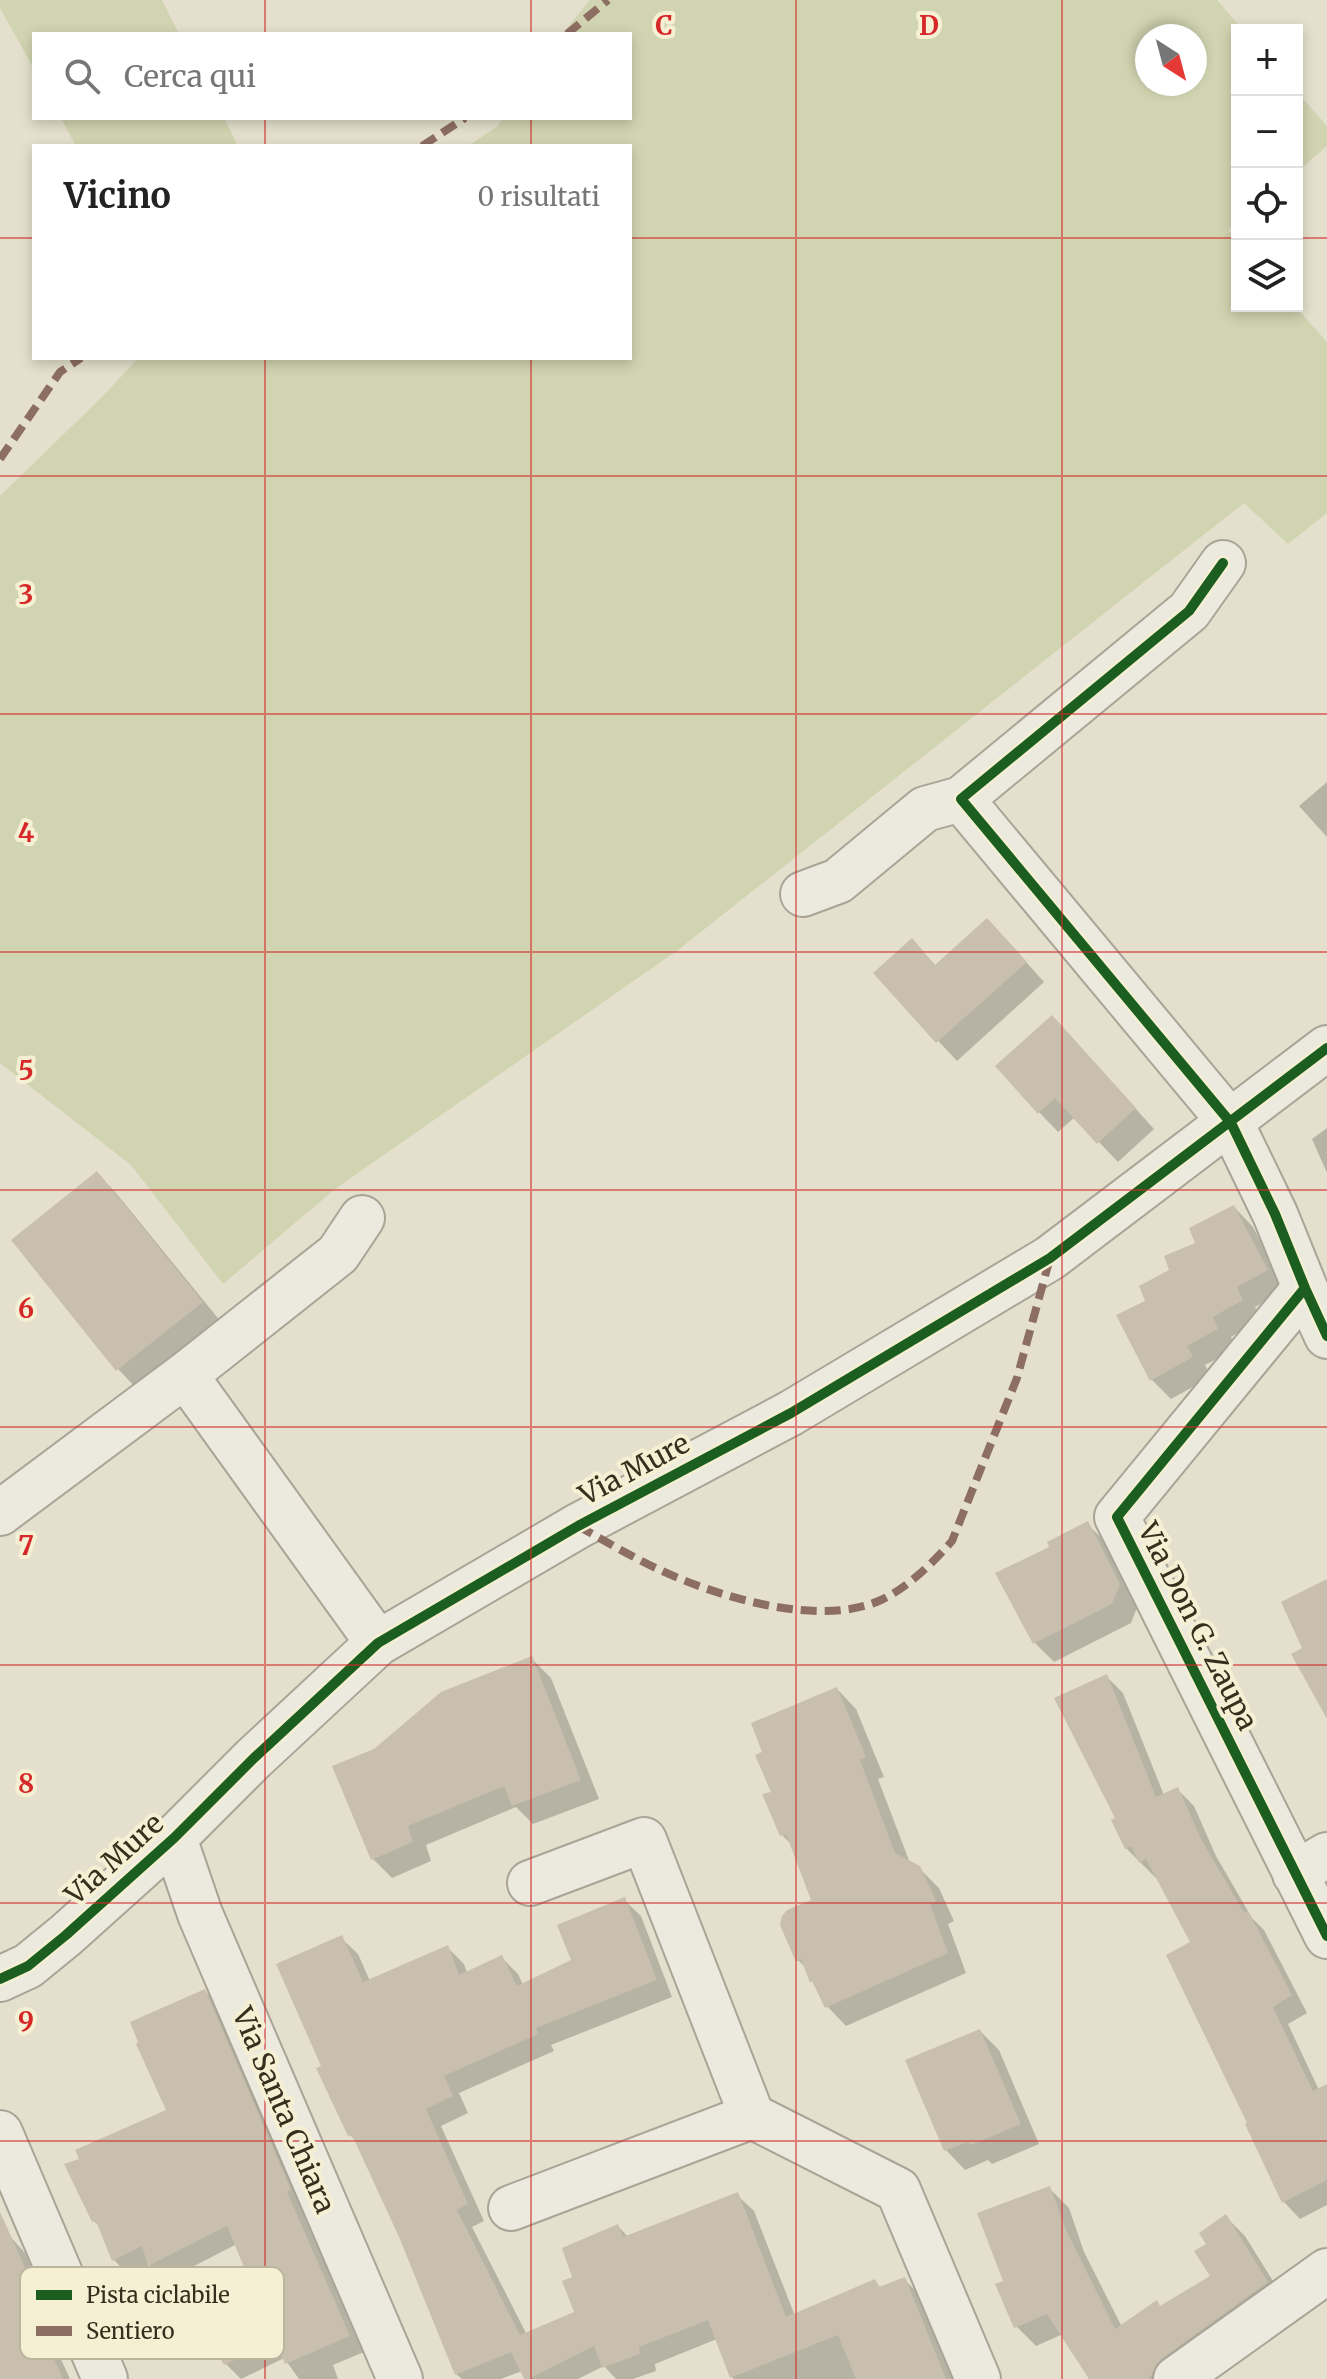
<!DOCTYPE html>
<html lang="it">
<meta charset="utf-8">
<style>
:root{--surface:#fff;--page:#f6f6f6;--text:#222;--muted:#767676;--line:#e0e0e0}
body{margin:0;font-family:Merriweather,serif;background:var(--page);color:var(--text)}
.controls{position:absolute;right:24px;top:24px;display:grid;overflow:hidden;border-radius:0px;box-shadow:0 4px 12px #0003}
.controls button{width:72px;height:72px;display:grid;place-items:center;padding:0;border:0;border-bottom:2px solid var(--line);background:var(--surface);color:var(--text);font:40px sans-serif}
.compass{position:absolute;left:1135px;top:24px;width:72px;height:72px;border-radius:50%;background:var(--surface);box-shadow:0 4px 12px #0003;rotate:144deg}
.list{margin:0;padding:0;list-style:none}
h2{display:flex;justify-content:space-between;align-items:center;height:104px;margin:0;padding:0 32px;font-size:34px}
h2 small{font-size:26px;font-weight:400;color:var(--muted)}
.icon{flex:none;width:44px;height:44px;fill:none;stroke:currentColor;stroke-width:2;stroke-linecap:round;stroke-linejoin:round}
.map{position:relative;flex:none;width:1327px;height:2379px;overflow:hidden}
.search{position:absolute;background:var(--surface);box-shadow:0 4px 12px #0003;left:32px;top:32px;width:600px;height:88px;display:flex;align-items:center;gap:20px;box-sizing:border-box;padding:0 28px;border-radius:0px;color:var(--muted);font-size:30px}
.panel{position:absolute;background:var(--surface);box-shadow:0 4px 12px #0003;left:32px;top:144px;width:600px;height:216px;border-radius:0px}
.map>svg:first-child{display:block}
.green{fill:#d0d4b0;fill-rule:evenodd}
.shadow{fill:#0003}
.building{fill:#c8bfae}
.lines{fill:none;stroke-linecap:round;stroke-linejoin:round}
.minor-casing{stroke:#a9a496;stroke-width:48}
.minor{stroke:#ece9df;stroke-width:44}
.quiet{stroke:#8d6e63;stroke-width:8;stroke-dasharray:16 8;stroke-linecap:butt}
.cycleway-casing{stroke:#f5efd3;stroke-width:15}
.cycleway{stroke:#1b5e20;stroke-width:10}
.grid{fill:none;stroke:#d62828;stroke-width:2;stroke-opacity:0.55}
.labels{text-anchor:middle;stroke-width:8;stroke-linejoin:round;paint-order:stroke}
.street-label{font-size:28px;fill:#382e1e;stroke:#f5efd3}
.key{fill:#f5efd3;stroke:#bcb59d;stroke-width:2}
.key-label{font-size:22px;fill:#382e1e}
.grid-label{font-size:26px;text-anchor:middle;font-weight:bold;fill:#d62828;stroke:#f5efd3;stroke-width:8;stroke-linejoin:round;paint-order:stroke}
</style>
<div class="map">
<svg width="1327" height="2379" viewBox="0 0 1327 2379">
<rect width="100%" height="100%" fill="#e4e0cd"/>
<path class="green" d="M 0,0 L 162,0 L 179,34 L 34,34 L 34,69 L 0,8 Z
M 590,0 L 1217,0 L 1243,30 L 1237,30 L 1237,223 L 1228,230 L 1237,241 L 1237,306 L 1295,306 L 1327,342 L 1327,513 L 1288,544 L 1244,503 L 678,950 L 335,1189 L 223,1284 L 131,1165 L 0,1063 L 0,496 L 105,394 L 138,358 L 630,358 L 630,146 L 468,146 L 498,126 L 503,118 L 630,118 L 630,34 L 562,34 ZM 1147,36 L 1195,36 L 1195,84 L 1147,84 Z
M 1297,92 L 1327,126 L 1327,146 L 1297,172 Z
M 61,118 L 224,118 L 238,146 L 76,146 Z"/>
<path class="shadow" d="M 1327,782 L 1327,837 L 1299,806 Z
M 1006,940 L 1044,982 L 957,1061 L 876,974 L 912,941 L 937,967 Z
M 1071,1037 L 1154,1129 L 1118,1162 L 1075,1117 L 1058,1132 L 1039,1112 Z
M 1327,1128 L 1327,1173 L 1312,1139 Z
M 97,1173 L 116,1193 L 221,1322 L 137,1389 L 118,1369 Z
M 1234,1207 L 1253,1227 L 1286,1290 L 1255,1307 L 1261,1319 L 1231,1337 L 1236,1349 L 1205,1365 L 1211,1377 L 1171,1399 L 1152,1380 L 1148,1301 L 1172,1271 Z
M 1087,1524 L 1107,1543 L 1138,1605 L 1131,1623 L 1054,1662 L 1035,1643 L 1052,1548 Z
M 532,1659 L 551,1678 L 599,1799 L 533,1824 L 516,1807 L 426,1845 L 431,1861 L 392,1878 L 373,1859 Z
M 1106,1676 L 1123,1693 L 1164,1795 L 1177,1789 L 1194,1806 L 1216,1856 L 1252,1918 L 1264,1930 L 1307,2013 L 1288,2024 L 1319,2090 L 1327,2086 L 1327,2205 L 1300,2219 L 1284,2202 L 1250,2124 L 1193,1943 L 1157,1879 L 1126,1848 L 1117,1819 Z
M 837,1689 L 856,1709 L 884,1777 L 878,1779 L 910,1863 L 919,1868 L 939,1888 L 954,1921 L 948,1924 L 966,1973 L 846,2026 L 827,2006 L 808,1970 L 798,1960 L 814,1901 L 792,1845 L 782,1835 L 773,1793 Z
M 624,1900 L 641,1916 L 672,1997 L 551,2045 L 554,2051 L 459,2093 L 468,2113 L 441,2126 L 484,2221 L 472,2227 L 527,2335 L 577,2313 L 575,2278 L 618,2226 L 628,2237 L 737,2195 L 754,2211 L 795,2316 L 874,2281 L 881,2288 L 904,2279 L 921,2296 L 955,2379 L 733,2379 L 717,2339 L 655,2364 L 656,2371 L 633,2379 L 616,2379 L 604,2366 L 578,2379 L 527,2379 L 522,2371 L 501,2379 L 462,2379 L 456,2374 L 401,2236 L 358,2143 L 350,2135 L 324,2067 L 341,1938 L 358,1954 L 370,1981 L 447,1947 L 464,1964 L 467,1973 L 502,1958 L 518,1974 L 523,1985 L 573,1961 Z
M 205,1991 L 220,2007 L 305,2205 L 301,2207 L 364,2352 L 333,2365 L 338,2379 L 299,2379 L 284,2358 L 241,2379 L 226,2364 L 266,2314 L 237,2244 L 165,2281 L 149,2265 L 129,2275 L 114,2260 L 101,2228 L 94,2221 L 169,2111 Z
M 980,2031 L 999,2050 L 1039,2144 L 992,2164 L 988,2160 L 965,2170 L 946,2150 Z
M 1049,2188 L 1069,2208 L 1084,2252 L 1122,2327 L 1161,2308 L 1213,2276 L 1209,2244 L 1226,2217 L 1245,2236 L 1286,2302 L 1180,2379 L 1092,2379 L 1063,2334 L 1036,2346 L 1016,2326 L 1005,2282 Z
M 0,2225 L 25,2253 L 51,2311 L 41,2315 L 70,2379 L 0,2379 Z"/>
<path class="building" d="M 987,918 L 1027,962 L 936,1043 L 873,973 L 912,938 L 935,965 Z
M 1052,1015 L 1136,1108 L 1097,1144 L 1055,1098 L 1038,1114 L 995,1066 Z
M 97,1171 L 203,1302 L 116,1371 L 11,1240 Z
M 1234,1205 L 1268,1270 L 1237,1287 L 1243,1300 L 1213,1317 L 1218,1329 L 1187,1346 L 1193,1357 L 1150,1381 L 1116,1315 L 1145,1301 L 1139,1286 L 1169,1270 L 1164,1256 L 1195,1243 L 1189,1228 Z
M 1088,1521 L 1120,1584 L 1112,1604 L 1033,1644 L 995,1573 L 1049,1547 L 1047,1542 Z
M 1327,1579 L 1327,1719 L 1291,1654 L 1302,1648 L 1281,1602 Z
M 532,1656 L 581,1780 L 512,1806 L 504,1786 L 408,1826 L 413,1842 L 371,1860 L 332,1766 L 374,1749 L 441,1692 Z
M 1107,1674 L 1156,1797 L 1178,1787 L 1200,1837 L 1244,1913 L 1248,1911 L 1292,1995 L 1273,2007 L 1313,2091 L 1327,2084 L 1327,2180 L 1282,2203 L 1245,2124 L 1247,2123 L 1166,1955 L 1190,1942 L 1146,1859 L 1139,1863 L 1131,1846 L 1125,1849 L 1111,1820 L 1115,1818 L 1054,1698 Z
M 837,1687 L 866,1757 L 860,1760 L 895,1853 L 920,1866 L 936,1901 L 930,1904 L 948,1953 L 825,2008 L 812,1981 L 810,1983 L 801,1959 L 796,1962 L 780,1925 L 782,1916 L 787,1910 L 811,1900 L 786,1834 L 780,1836 L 762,1794 L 771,1792 L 755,1755 L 762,1752 L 751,1723 Z
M 625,1897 L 657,1980 L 536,2028 L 538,2034 L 444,2076 L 453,2096 L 426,2109 L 468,2204 L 457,2210 L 520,2335 L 574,2312 L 562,2281 L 572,2277 L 562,2248 L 618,2224 L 623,2237 L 738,2192 L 786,2317 L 875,2279 L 879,2287 L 905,2277 L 946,2379 L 856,2379 L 838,2335 L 730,2378 L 708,2320 L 639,2347 L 640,2354 L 602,2368 L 594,2346 L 528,2379 L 524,2379 L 511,2352 L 455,2375 L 399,2237 L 352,2135 L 348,2136 L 316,2068 L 321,2066 L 276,1964 L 342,1935 L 363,1982 L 448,1945 L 459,1975 L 502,1955 L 517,1986 L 571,1960 L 557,1925 Z
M 205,1989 L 291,2190 L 287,2192 L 350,2336 L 285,2364 L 275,2341 L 224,2365 L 209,2338 L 263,2313 L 227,2226 L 148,2266 L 142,2246 L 112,2261 L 96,2221 L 92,2222 L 64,2164 L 79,2159 L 75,2150 L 166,2110 L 136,2044 L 138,2042 L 130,2022 Z
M 980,2029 L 1021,2124 L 971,2145 L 968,2142 L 944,2151 L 905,2060 Z
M 1050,2186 L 1066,2230 L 1115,2329 L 1157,2300 L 1160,2306 L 1210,2276 L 1194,2251 L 1206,2244 L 1199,2233 L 1226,2214 L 1268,2282 L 1161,2359 L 1149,2379 L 1089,2379 L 1047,2314 L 1014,2328 L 995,2284 L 1003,2281 L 977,2213 Z
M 0,2212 L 38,2296 L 28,2301 L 63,2379 L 0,2379 Z"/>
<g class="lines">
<g class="minor-casing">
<path id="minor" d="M 1223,563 L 1189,611 L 961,799 L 1231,1123 L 1275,1214 L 1305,1288
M 803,894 L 838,881 L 925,809 L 961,799
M 362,1218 L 338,1254 L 185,1375 L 378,1643
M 1327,1336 L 1305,1288 L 1117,1517 L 1327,1936
M 0,1513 L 185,1375
M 174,1838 L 200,1914 L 400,2379
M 1295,1874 L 1327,1855
M 530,1883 L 644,1840 L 752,2116 L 898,2190 L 978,2379
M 0,1979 L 28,1966 L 66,1935 L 174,1838 L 254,1758 L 378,1643 L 578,1526 L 791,1413 L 1050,1258 L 1327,1048
M 0,2133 L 105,2379
M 511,2208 L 752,2116
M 1176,2379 L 1327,2271"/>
</g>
<use href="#minor" class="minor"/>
<path class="quiet" d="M 567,34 L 608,0
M 422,146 L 465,118
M 0,459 L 60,372 L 81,358
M 578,1526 C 605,1541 632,1557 660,1570 C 718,1597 820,1628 881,1600 C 907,1588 933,1563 952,1541 L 1017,1378 L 1050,1258"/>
<g class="cycleway-casing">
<path id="cycleway" d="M 1223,563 L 1189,611 L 961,799 L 1231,1123 L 1275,1214 L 1305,1288
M 1327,1336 L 1305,1288 L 1117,1517 L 1327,1936
M 0,1979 L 28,1966 L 66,1935 L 174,1838 L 254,1758 L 378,1643 L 578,1526 L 791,1413 L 1050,1258 L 1327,1048"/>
</g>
<use href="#cycleway" class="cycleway"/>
</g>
<path class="grid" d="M 265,0 L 265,34M 531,0 L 531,34M 796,0 L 796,2379M 1062,0 L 1062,2379M 265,118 L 265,146M 531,118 L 531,146M 0,238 L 34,238M 630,238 L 1237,238M 1297,238 L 1327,238M 265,358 L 265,2379M 531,358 L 531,2379M 0,476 L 1327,476M 0,714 L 1327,714M 0,952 L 1327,952M 0,1190 L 1327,1190M 0,1427 L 1327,1427M 0,1665 L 1327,1665M 0,1903 L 1327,1903M 0,2141 L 1327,2141"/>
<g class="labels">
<g class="street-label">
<text transform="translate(634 1469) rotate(-28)" y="10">Via Mure</text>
<text transform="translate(1198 1626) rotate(63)" y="10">Via Don G. Zaupa</text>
<text transform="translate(114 1859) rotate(-42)" y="10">Via Mure</text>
<text transform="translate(284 2110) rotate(67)" y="10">Via Santa Chiara</text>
</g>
</g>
<rect x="20" y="2267" width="264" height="92" rx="12" class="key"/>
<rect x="36" y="2290" width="36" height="10" fill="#1b5e20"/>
<rect x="36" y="2326" width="36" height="10" fill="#8d6e63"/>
<g class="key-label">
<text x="86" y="2303">Pista ciclabile</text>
<text x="86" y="2339">Sentiero</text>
</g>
<g class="grid-label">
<text x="664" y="35">C</text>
<text x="929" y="35">D</text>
<text x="26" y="604">3</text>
<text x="26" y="842">4</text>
<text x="26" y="1080">5</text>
<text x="26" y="1318">6</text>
<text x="26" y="1555">7</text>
<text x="26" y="1793">8</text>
<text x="26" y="2031">9</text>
</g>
</svg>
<div class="controls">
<button>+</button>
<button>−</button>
<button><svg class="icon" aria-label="locate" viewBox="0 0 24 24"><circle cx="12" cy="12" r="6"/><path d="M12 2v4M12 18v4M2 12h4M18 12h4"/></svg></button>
<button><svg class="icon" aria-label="layers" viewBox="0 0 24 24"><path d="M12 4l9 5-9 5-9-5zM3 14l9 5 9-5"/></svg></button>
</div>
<svg class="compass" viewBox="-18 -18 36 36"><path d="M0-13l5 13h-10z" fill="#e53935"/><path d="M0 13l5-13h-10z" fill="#767676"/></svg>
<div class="search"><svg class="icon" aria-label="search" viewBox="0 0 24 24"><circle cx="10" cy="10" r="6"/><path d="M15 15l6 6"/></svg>Cerca qui</div>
<section class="panel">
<h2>Vicino<small>0 risultati</small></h2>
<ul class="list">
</ul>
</section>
</div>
